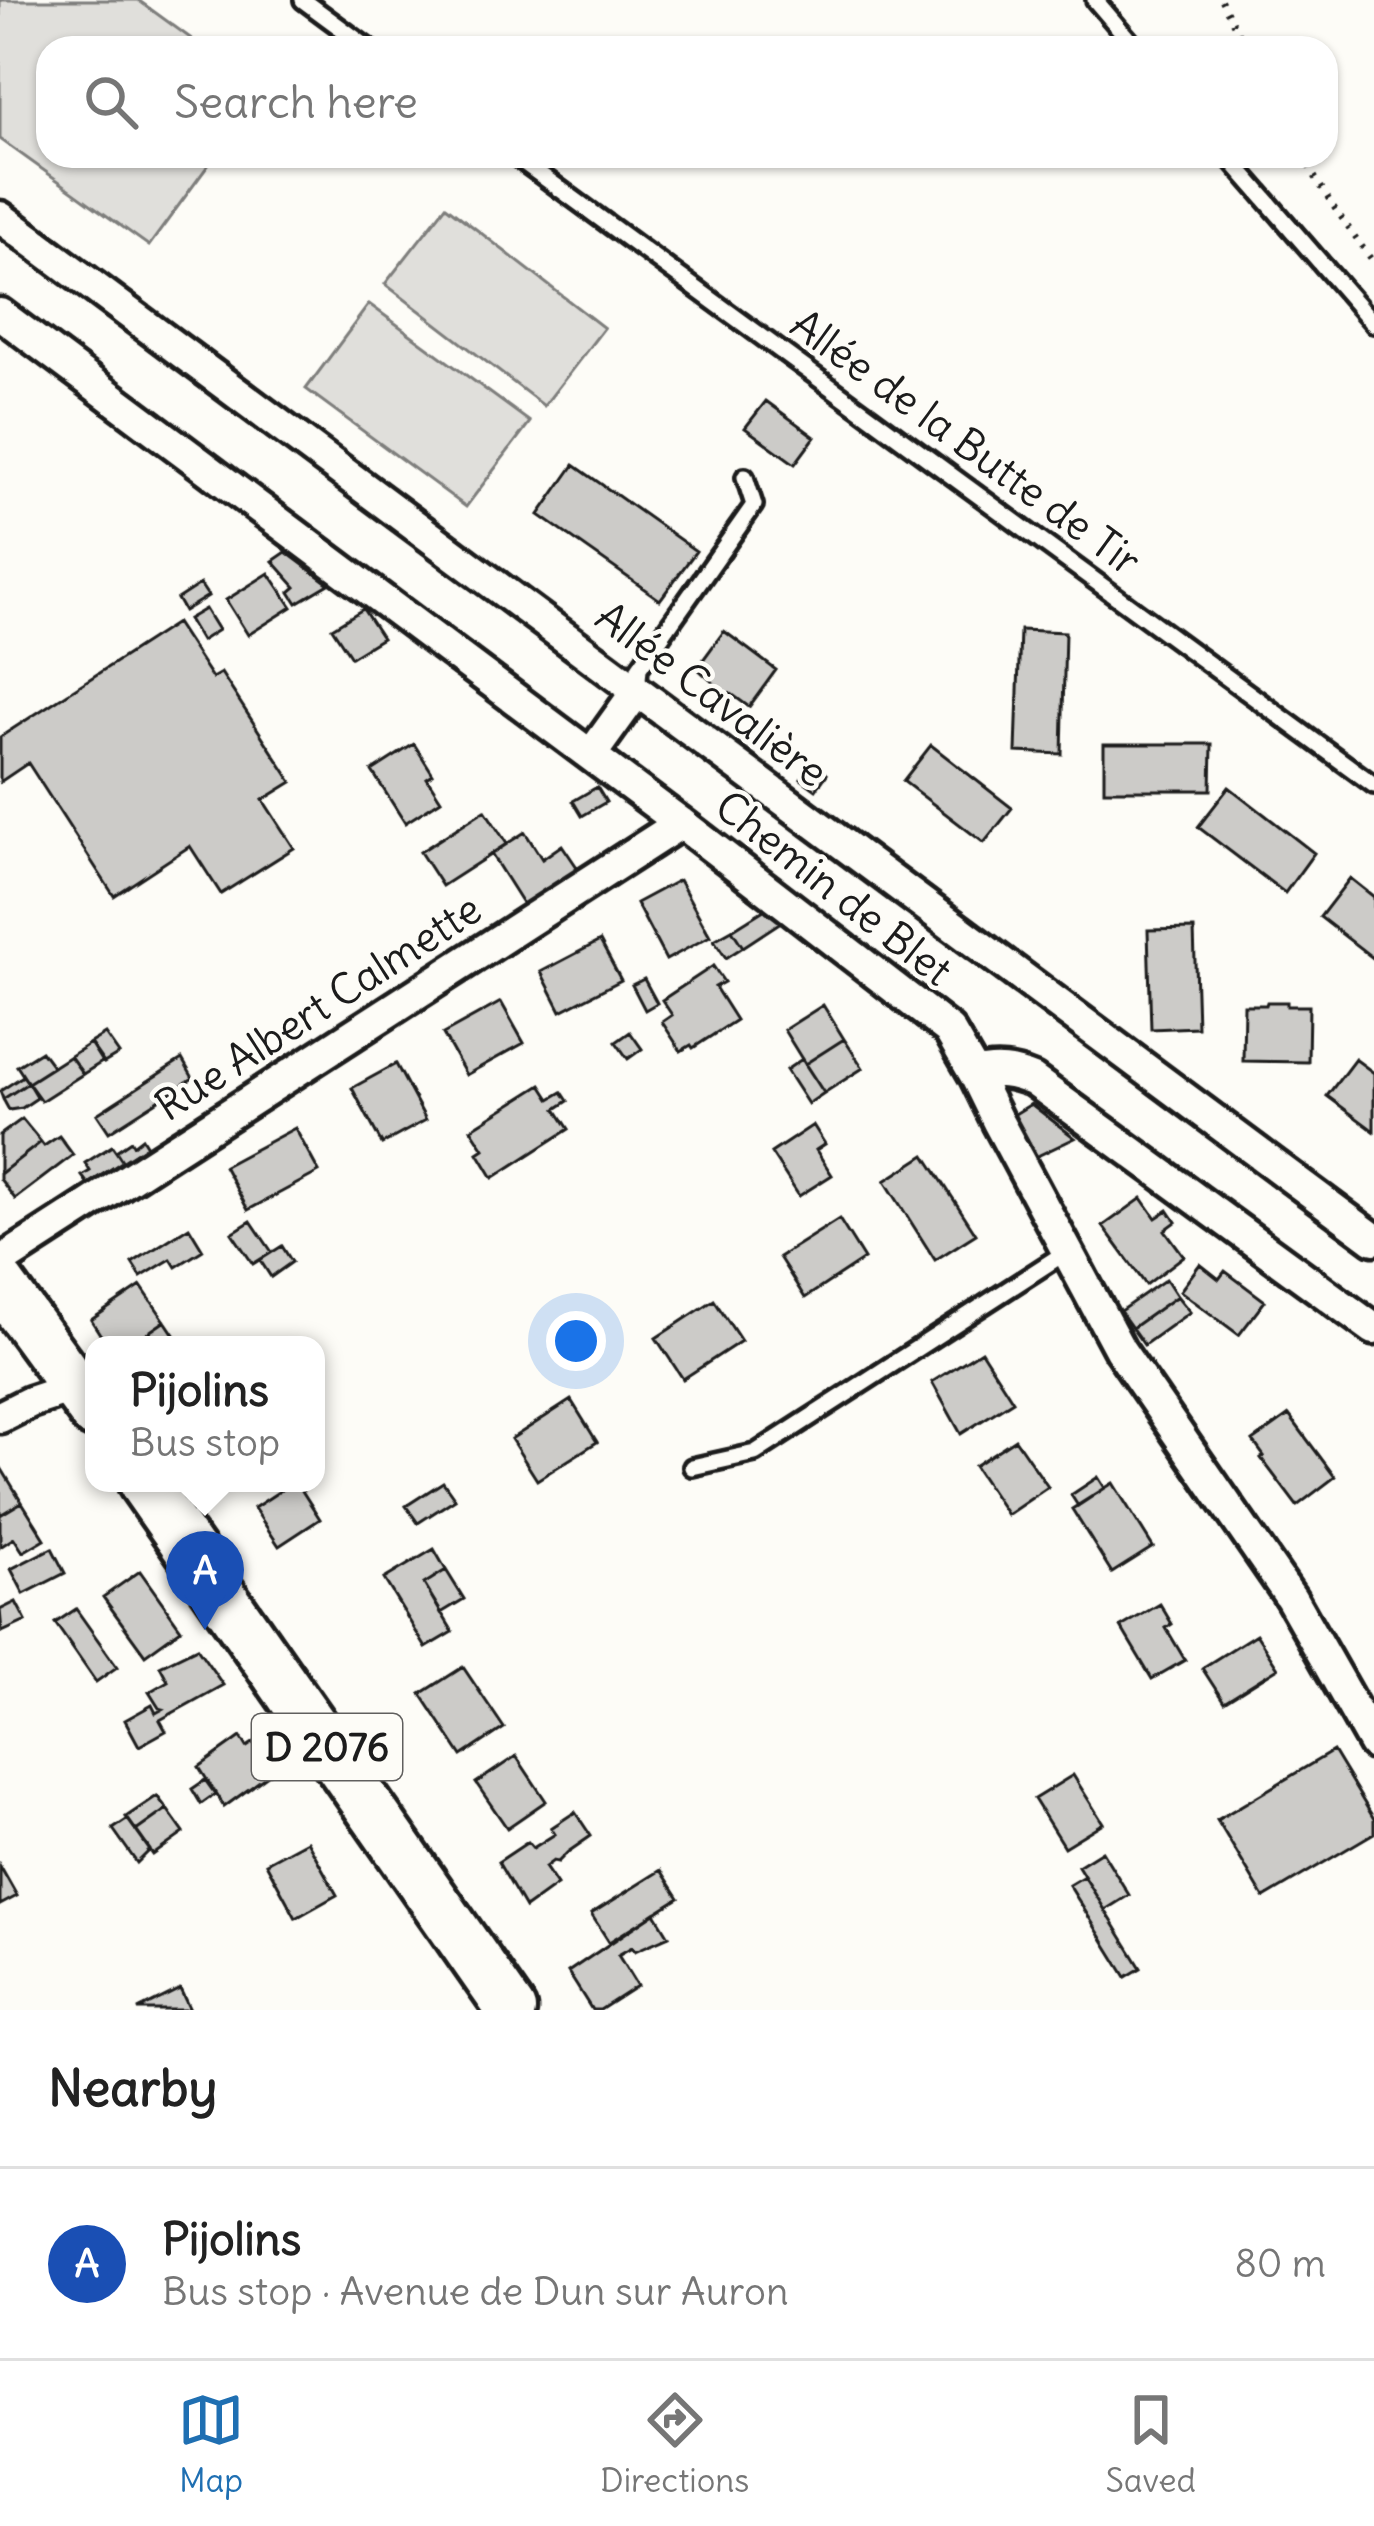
<!DOCTYPE html>
<meta charset="utf-8">
<style>
:root{--surface:#fff;--page:#f6f6f6;--text:#222;--muted:#767676;--line:#e0e0e0;--accent:#1f6fb2}
body{margin:0;font-family:Delius,sans-serif;background:var(--page);color:var(--text)}
.you{position:absolute;left:576px;top:1341px;width:42px;height:42px;margin:-30px;border:9px solid #fff;border-radius:50%;background:#1a73e8;box-shadow:0 0 0 18px #1a73e833}
.badge{display:grid;place-items:center;width:78px;height:78px;border-radius:50%;background:var(--accent);color:#fff;font-size:39px;font-weight:700}
.pin{position:absolute;translate:-50% -99px;filter:drop-shadow(0 3px 6px #0008)}
.pin::after{content:'';position:absolute;top:63px;width:42px;height:36px;background:inherit;clip-path:polygon(0 0,100% 0,50% 100%)}
.popup{position:absolute;left:85px;top:1336px;width:240px;height:156px;box-sizing:border-box;display:grid;place-content:center;border-radius:24px;background:var(--surface);filter:drop-shadow(0 3px 9px #0005);font-size:39px;white-space:nowrap;color:var(--muted)}
.popup b{font-size:45px;color:var(--text)}
.popup::after{content:'';position:absolute;left:50%;top:100%;margin-left:-24px;border:24px solid transparent;border-top-color:var(--surface)}
.list{margin:0;padding:0;list-style:none}
h2{display:flex;justify-content:space-between;align-items:center;height:156px;margin:0;padding:0 48px;font-size:51px}
h2 small{font-size:39px;font-weight:400;color:var(--muted)}
.list li{display:grid;grid-template-columns:78px 1fr auto;gap:36px;align-items:center;box-sizing:border-box;height:192px;padding:0 48px;border-top:3px solid var(--line)}
.list b{display:block;font-size:45px;white-space:nowrap}
.list p{margin:0;font-size:39px;white-space:nowrap;color:var(--muted)}
.list em{font-size:39px;font-style:normal;color:var(--muted)}
.icon{flex:none;width:66px;height:66px;fill:none;stroke:currentColor;stroke-width:2;stroke-linecap:round;stroke-linejoin:round}
.map{position:relative;flex:none;width:1374px;height:2010px;overflow:hidden}
.search{position:absolute;background:var(--surface);box-shadow:0 3px 9px #0004;left:36px;right:36px;top:36px;height:132px;display:flex;align-items:center;gap:30px;box-sizing:border-box;padding:0 42px;border-radius:36px;color:var(--muted);font-size:45px}
.sheet{height:348px;background:var(--surface)}
nav{display:flex;justify-content:space-around;align-items:center;box-sizing:border-box;height:168px;border-top:3px solid var(--line);background:var(--surface);font-size:33px;color:var(--muted)}
nav a{display:grid;justify-items:center;gap:6px}
nav .on{color:var(--accent)}
.map>svg:first-child{display:block}
.green{fill:#e0dfdb;stroke:#7e7e7c;stroke-width:3}
.building{fill:#cccbc8;stroke:#1c1c1c;stroke-width:3}
.lines{fill:none;stroke-linecap:round;stroke-linejoin:round}
.lane-casing{stroke:#1c1c1c;stroke-width:24}
.street-casing{stroke:#1c1c1c;stroke-width:39}
.primary-casing{stroke:#1c1c1c;stroke-width:57}
.path{stroke:#1c1c1c;stroke-width:6;stroke-dasharray:3 9;stroke-linecap:butt}
.lane{stroke:#fdfcf7;stroke-width:15}
.street{stroke:#fdfcf7;stroke-width:30}
.primary{stroke:#fdfcf7;stroke-width:48}
.labels{text-anchor:middle;stroke-width:9;stroke-linejoin:round;paint-order:stroke}
.shield{fill:#fdfcf7;stroke:#605f5e;stroke-width:3}
.shield-label{font-size:39px;font-weight:bold;fill:#1c1c1c}
.street-label{font-size:42px;fill:#1c1c1c;stroke:#fdfcf7}
</style>
<div class="map">
<svg width="1374" height="2010" viewBox="0 0 1374 2010">
<rect width="100%" height="100%" fill="#fdfcf7"/>
<filter id="ink" filterUnits="userSpaceOnUse"><feTurbulence type="fractalNoise" baseFrequency=".00833" numOctaves="2"/><feDisplacementMap in="SourceGraphic" scale="24" xChannelSelector="R" yChannelSelector="G"/><feConvolveMatrix kernelMatrix="1 2 1 2 8 2 1 2 1" color-interpolation-filters="sRGB"/></filter>
<g filter="url(#ink)">
<path class="green" d="M 0,0 L 138,0 L 204,48 L 48,48 L 48,156 L 215,156 L 149,246 L 0,139 Z
M 446,206 L 604,328 L 544,406 L 385,284 Z
M 369,304 L 530,422 L 466,507 L 306,389 Z"/>
<path class="building" d="M 766,401 L 815,437 L 795,464 L 745,428 Z
M 574,465 L 696,551 L 660,600 L 539,515 Z
M 286,552 L 329,584 L 297,603 L 290,592 L 296,587 L 273,561 Z
M 269,573 L 292,607 L 248,635 L 226,600 Z
M 200,584 L 208,596 L 184,611 L 177,599 Z
M 205,609 L 218,630 L 201,641 L 188,619 Z
M 363,609 L 382,638 L 351,657 L 332,628 Z
M 176,623 L 212,678 L 221,673 L 292,782 L 263,800 L 294,848 L 221,894 L 190,846 L 114,896 L 28,763 L 0,782 L 0,737 Z
M 1020,630 L 1065,632 L 1062,754 L 1016,752 Z
M 724,631 L 776,670 L 749,707 L 730,693 L 728,696 L 697,668 Z
M 414,744 L 433,774 L 427,778 L 441,800 L 405,823 L 372,771 Z
M 1104,744 L 1212,744 L 1211,790 L 1104,790 Z
M 931,745 L 1012,808 L 984,843 L 903,781 Z
M 812,763 L 827,774 L 816,790 L 801,779 Z
M 597,787 L 606,802 L 582,816 L 573,801 Z
M 1229,787 L 1314,853 L 1285,893 L 1198,827 Z
M 485,810 L 507,844 L 442,886 L 420,852 Z
M 525,832 L 542,859 L 562,845 L 579,870 L 524,906 L 491,854 Z
M 1350,878 L 1374,897 L 1374,959 L 1320,917 Z
M 679,880 L 710,936 L 666,960 L 636,903 Z
M 767,908 L 784,920 L 743,947 L 732,930 Z
M 1194,929 L 1197,1027 L 1151,1029 L 1148,930 Z
M 732,930 L 743,947 L 726,958 L 714,940 Z
M 600,941 L 621,980 L 561,1011 L 541,972 Z
M 713,966 L 724,982 L 715,987 L 736,1020 L 693,1048 L 691,1045 L 681,1051 L 662,1022 L 672,1015 L 662,1000 Z
M 644,979 L 657,1003 L 645,1010 L 632,985 Z
M 501,1002 L 524,1043 L 466,1075 L 443,1034 Z
M 1267,1002 L 1287,1002 L 1287,1006 L 1309,1006 L 1308,1062 L 1243,1061 L 1244,1005 L 1266,1005 Z
M 823,1005 L 844,1039 L 805,1064 L 784,1030 Z
M 630,1032 L 642,1049 L 628,1059 L 616,1042 Z
M 105,1034 L 119,1054 L 104,1063 L 90,1043 Z
M 844,1039 L 863,1068 L 824,1093 L 805,1064 Z
M 90,1043 L 102,1062 L 83,1074 L 70,1056 Z
M 41,1051 L 53,1067 L 28,1083 L 17,1066 Z
M 70,1056 L 83,1074 L 41,1101 L 28,1083 Z
M 182,1059 L 193,1078 L 109,1132 L 97,1114 Z
M 802,1059 L 824,1093 L 808,1104 L 786,1070 Z
M 1355,1059 L 1374,1073 L 1374,1131 L 1327,1096 Z
M 396,1064 L 426,1120 L 382,1144 L 352,1088 Z
M 23,1076 L 28,1083 L 3,1099 L 0,1091 Z
M 28,1083 L 37,1098 L 22,1108 L 9,1110 L 3,1099 Z
M 541,1085 L 550,1099 L 562,1092 L 568,1101 L 556,1109 L 569,1129 L 493,1178 L 478,1153 L 484,1149 L 471,1129 Z
M 1031,1104 L 1075,1138 L 1031,1159 L 1010,1117 Z
M 22,1119 L 41,1142 L 0,1174 L 0,1135 Z
M 813,1125 L 825,1144 L 816,1150 L 832,1175 L 799,1196 L 771,1153 Z
M 295,1128 L 319,1172 L 248,1210 L 224,1166 Z
M 59,1136 L 73,1155 L 15,1199 L 0,1179 L 0,1174 L 41,1142 L 44,1146 Z
M 142,1138 L 147,1146 L 123,1162 L 116,1151 L 131,1141 L 133,1145 Z
M 112,1146 L 123,1162 L 88,1184 L 82,1176 L 90,1171 L 85,1163 Z
M 925,1155 L 976,1234 L 935,1260 L 885,1181 Z
M 1142,1198 L 1156,1218 L 1168,1210 L 1176,1222 L 1165,1230 L 1184,1256 L 1146,1285 L 1103,1226 Z
M 839,1219 L 864,1259 L 805,1298 L 779,1257 Z
M 251,1221 L 272,1252 L 253,1264 L 232,1233 Z
M 189,1227 L 203,1250 L 176,1267 L 171,1259 L 141,1277 L 132,1263 Z
M 282,1246 L 292,1262 L 271,1277 L 260,1260 Z
M 1200,1264 L 1219,1279 L 1225,1271 L 1265,1301 L 1239,1335 L 1180,1291 Z
M 1166,1279 L 1177,1296 L 1132,1328 L 1120,1311 Z
M 141,1286 L 165,1321 L 130,1345 L 107,1345 L 91,1320 Z
M 1177,1296 L 1190,1312 L 1144,1345 L 1132,1328 Z
M 714,1300 L 741,1341 L 683,1379 L 656,1338 Z
M 165,1321 L 181,1345 L 130,1345 Z
M 981,1351 L 1013,1401 L 961,1434 L 932,1382 Z
M 571,1400 L 597,1442 L 537,1480 L 511,1439 Z
M 1289,1415 L 1335,1477 L 1297,1506 L 1261,1458 L 1264,1456 L 1253,1441 Z
M 1015,1439 L 1048,1487 L 1007,1515 L 974,1466 Z
M 0,1466 L 22,1502 L 0,1515 Z
M 1098,1477 L 1105,1488 L 1078,1506 L 1071,1495 Z
M 443,1482 L 455,1499 L 418,1523 L 406,1506 Z
M 292,1483 L 297,1483 L 320,1519 L 279,1546 L 254,1508 Z
M 1113,1483 L 1153,1547 L 1112,1573 L 1072,1509 Z
M 22,1502 L 45,1539 L 23,1552 L 14,1538 L 0,1547 L 0,1515 Z
M 52,1548 L 65,1573 L 24,1594 L 11,1569 Z
M 434,1549 L 446,1570 L 424,1584 L 453,1632 L 426,1648 L 384,1579 Z
M 446,1570 L 464,1599 L 441,1613 L 424,1584 Z
M 140,1571 L 181,1629 L 145,1655 L 103,1597 Z
M 16,1602 L 26,1621 L 2,1632 L 0,1610 Z
M 1160,1604 L 1172,1624 L 1166,1628 L 1185,1660 L 1152,1679 L 1121,1627 Z
M 76,1609 L 117,1667 L 96,1682 L 55,1623 Z
M 1256,1634 L 1278,1668 L 1224,1702 L 1202,1668 Z
M 197,1648 L 223,1685 L 160,1720 L 166,1731 L 139,1746 L 125,1720 L 152,1705 L 156,1713 L 163,1709 L 159,1708 L 149,1692 L 168,1681 L 160,1666 Z
M 463,1667 L 504,1728 L 462,1756 L 421,1694 Z
M 241,1737 L 247,1747 L 259,1739 L 279,1767 L 224,1807 L 199,1767 Z
M 1333,1751 L 1374,1819 L 1374,1833 L 1264,1898 L 1217,1820 Z
M 516,1756 L 546,1801 L 507,1828 L 476,1783 Z
M 1073,1775 L 1103,1823 L 1064,1847 L 1034,1799 Z
M 205,1780 L 215,1794 L 201,1804 L 192,1789 Z
M 157,1796 L 167,1809 L 136,1831 L 126,1817 Z
M 167,1809 L 184,1833 L 153,1855 L 136,1831 Z
M 575,1812 L 591,1836 L 568,1852 L 558,1862 L 553,1861 L 545,1867 L 557,1885 L 525,1908 L 498,1862 L 528,1842 L 533,1848 L 555,1834 L 551,1828 Z
M 128,1819 L 150,1850 L 137,1863 L 113,1829 Z
M 307,1841 L 337,1895 L 296,1918 L 266,1863 Z
M 1102,1851 L 1129,1895 L 1105,1910 L 1078,1866 Z
M 0,1866 L 17,1896 L 0,1905 Z
M 661,1870 L 679,1898 L 609,1942 L 591,1914 Z
M 1084,1876 L 1141,1968 L 1126,1977 L 1069,1885 Z
M 655,1913 L 669,1936 L 635,1951 L 632,1947 L 618,1955 L 637,1986 L 600,2010 L 592,2010 L 568,1972 Z
M 180,1989 L 190,2010 L 138,2010 Z"/>
<g class="lines">
<g class="lane-casing">
<path id="lane" d="M 303,0 L 368,48
M 1095,0 L 1136,48
M 515,156 L 1374,785
M 1228,156 L 1374,324
M 637,691 L 639,668 L 754,505 L 745,477
M 692,1467 L 755,1453 L 1066,1252"/>
</g>
<g class="street-casing">
<path id="street" d="M 0,217 L 1374,1239
M 0,314 L 681,823 L 949,1030 L 975,1075 L 998,1122 L 1120,1350 L 1291,1598 L 1374,1744
M 591,755 L 637,691
M 975,1075 C 997,1069 1013,1072 1033,1080 L 1374,1329
M 0,1262 L 681,823
M 0,1417 L 30,1402 L 75,1387"/>
</g>
<g class="primary-casing">
<path id="primary" d="M 0,1284 L 94,1413
M 143,1483 L 511,2010"/>
</g>
<path class="path" d="M 1221,0 L 1246,48
M 1302,156 L 1333,206 L 1374,263"/>
<use href="#lane" class="lane"/>
<use href="#street" class="street"/>
<use href="#primary" class="primary"/>
</g>
</g>
<g class="labels">
<rect class="shield" x="252" y="1714" width="150" height="66" rx="9"/>
<g class="shield-label">
<text x="327" y="1761">D 2076</text>
</g>
<g class="street-label">
<text transform="translate(966 442) rotate(36)" y="15">Allée de la Butte de Tir</text>
<text transform="translate(712 694) rotate(37)" y="15">Allée Cavalière</text>
<text transform="translate(834 888) rotate(38)" y="15">Chemin de Blet</text>
<text transform="translate(318 1007) rotate(-33)" y="15">Rue Albert Calmette</text>
</g>
</g>
</svg>
<div class="you"></div>
<div class="pin badge" style="left:205px;top:1630px;background:#1a4fb4">A</div>
<div class="popup"><b>Pijolins</b>Bus stop</div>
<div class="search"><svg class="icon" aria-label="search" viewBox="0 0 24 24"><circle cx="10" cy="10" r="6"/><path d="M15 15l6 6"/></svg>Search here</div>
</div>
<section class="sheet">
<h2>Nearby<small></small></h2>
<ul class="list">
<li><span class="badge" style="background:#1a4fb4">A</span><div><b>Pijolins</b><p>Bus stop · Avenue de Dun sur Auron</p></div><em>80 m</em></li>
</ul>
</section>
<nav>
<a class="on"><svg class="icon" aria-label="map" viewBox="0 0 24 24"><path d="M3 6l6-2 6 2 6-2v14l-6 2-6-2-6 2zM9 4v14M15 6v14"/></svg>Map</a>
<a><svg class="icon" aria-label="directions" viewBox="0 0 24 24"><path d="M12 3l9 9-9 9-9-9zM9 14v-3h6M13 9l2 2-2 2"/></svg>Directions</a>
<a><svg class="icon" aria-label="saved" viewBox="0 0 24 24"><path d="M7 4h10v16l-5-4-5 4z"/></svg>Saved</a>
</nav>
